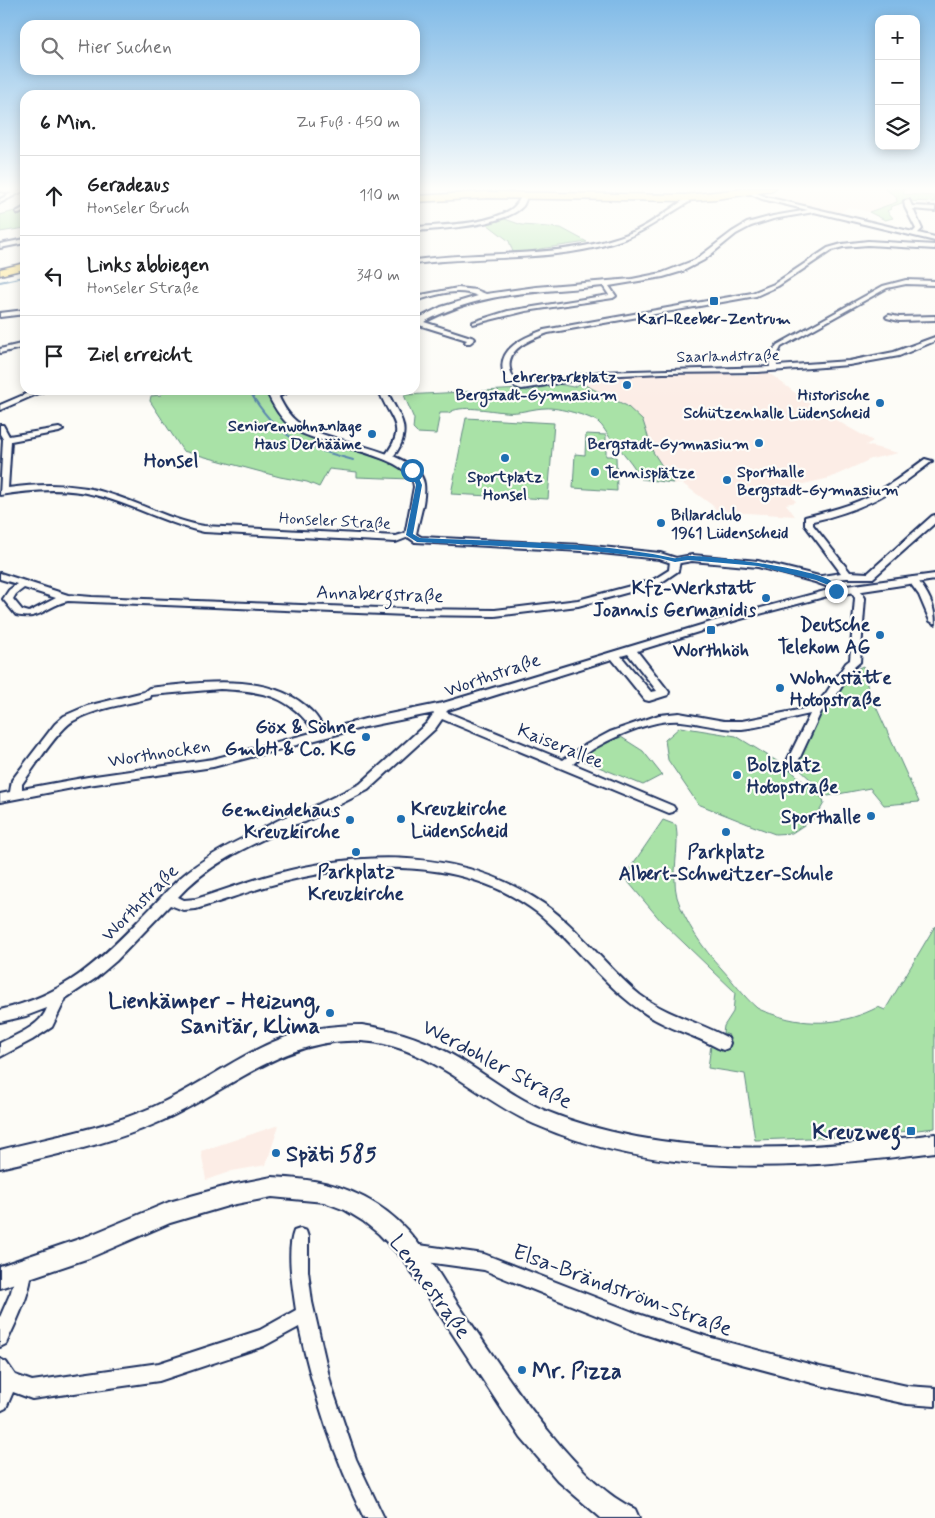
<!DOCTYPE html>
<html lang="de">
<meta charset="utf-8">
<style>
:root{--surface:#fff;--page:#f6f6f6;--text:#202124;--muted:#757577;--line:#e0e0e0}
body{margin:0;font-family:Mynerve,sans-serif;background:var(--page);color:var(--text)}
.controls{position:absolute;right:15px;top:15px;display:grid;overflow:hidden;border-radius:10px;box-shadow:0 2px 12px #0003}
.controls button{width:45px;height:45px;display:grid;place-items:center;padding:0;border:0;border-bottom:1px solid var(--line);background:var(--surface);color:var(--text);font:25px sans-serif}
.stop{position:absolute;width:15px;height:15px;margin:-11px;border:4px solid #1f6fb2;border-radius:50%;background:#fff}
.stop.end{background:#1f6fb2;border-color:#fff;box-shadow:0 1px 5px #0008}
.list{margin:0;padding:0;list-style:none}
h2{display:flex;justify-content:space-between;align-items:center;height:65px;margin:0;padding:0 20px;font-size:21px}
h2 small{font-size:16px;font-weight:400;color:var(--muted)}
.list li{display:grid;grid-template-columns:32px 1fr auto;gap:15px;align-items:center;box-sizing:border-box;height:80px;padding:0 20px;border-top:1px solid var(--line)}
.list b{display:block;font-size:19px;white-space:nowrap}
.list p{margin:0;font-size:16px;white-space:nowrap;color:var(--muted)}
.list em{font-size:16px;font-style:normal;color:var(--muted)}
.icon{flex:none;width:28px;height:28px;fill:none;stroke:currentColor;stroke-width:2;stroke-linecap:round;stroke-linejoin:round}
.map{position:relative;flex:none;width:935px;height:1518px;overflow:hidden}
.search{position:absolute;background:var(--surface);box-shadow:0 2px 12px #0003;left:20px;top:20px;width:400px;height:55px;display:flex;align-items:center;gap:12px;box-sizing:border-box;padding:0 18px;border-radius:15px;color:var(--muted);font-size:19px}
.panel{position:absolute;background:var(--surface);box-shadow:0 2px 12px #0003;left:20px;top:90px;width:400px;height:305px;border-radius:15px}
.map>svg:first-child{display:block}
.built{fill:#fcede6}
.green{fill:#a9e2a7;stroke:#628882}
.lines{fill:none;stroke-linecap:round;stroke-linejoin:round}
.stream{stroke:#5b88af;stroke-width:2}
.minor-casing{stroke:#1b2f5e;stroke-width:4}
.tertiary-casing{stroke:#1b2f5e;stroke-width:4}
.secondary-casing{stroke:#1b2f5e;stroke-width:4}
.primary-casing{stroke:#1b2f5e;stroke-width:3}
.minor{fill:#fdfcf7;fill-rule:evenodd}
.tertiary{fill:#fdfcf7;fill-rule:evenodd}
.secondary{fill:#fdfcf7;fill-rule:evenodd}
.primary{fill:#fce080;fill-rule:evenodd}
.route{fill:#1f6fb2}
.poi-dot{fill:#1f6fb2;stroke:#fdfcf7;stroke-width:2}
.labels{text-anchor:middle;stroke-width:4.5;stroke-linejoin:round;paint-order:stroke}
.far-poi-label{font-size:16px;font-weight:bold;fill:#1b2f5e;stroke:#fdfcf7;text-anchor:end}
.far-street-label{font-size:16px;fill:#1b2f5e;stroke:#fdfcf7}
.poi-label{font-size:19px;font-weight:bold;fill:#1b2f5e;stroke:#fdfcf7;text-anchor:end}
.street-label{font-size:19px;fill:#1b2f5e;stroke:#fdfcf7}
.far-district-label{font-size:20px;font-weight:bold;fill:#1b2f5e;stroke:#fdfcf7}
.near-poi-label{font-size:22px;font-weight:bold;fill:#1b2f5e;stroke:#fdfcf7;text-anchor:end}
.near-street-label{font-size:22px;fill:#1b2f5e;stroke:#fdfcf7}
</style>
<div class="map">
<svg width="935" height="1518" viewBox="0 0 935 1518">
<rect width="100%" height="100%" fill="#fdfcf7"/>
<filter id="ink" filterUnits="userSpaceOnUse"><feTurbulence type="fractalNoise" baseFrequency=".02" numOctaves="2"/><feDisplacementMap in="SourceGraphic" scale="10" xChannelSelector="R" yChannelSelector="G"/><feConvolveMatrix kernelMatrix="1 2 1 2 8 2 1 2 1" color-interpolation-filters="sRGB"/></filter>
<g filter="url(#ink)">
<path class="built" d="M 415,188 L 485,188 L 483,191 L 475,192 L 415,196 Z
M 788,188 L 883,188 L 897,196 L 897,203 L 869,212 L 849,207 L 838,214 L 780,200 L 763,193 Z
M 710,372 L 737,375 L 759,375 L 759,373 L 769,373 L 818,410 L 873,441 L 866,445 L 898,453 L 871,459 L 830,478 L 786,488 L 796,502 L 786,504 L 795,516 L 730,512 L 722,516 L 712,505 L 683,484 L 674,484 L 653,452 L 643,421 L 627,406 L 581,383 L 584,380 L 595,377 L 664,373 Z
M 279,1125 L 266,1165 L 232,1171 L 206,1180 L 201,1151 Z"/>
<path class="green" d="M 883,188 L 905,188 L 903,194 L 935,196 L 935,202 L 902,201 L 902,203 L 890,207 L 891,209 L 887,211 L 893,218 L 885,220 L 869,212 L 897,202 L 896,196 Z
M 15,211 L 20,214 L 25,213 L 25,228 L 0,232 L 0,215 Z
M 502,218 L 522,225 L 561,228 L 587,242 L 539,249 L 539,251 L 513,252 L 509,241 L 487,224 L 499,221 L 498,220 Z
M 581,383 L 627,406 L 643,421 L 653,452 L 673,483 L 641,479 C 633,463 623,453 611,439 C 606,433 604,427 598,422 C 590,416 557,407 546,408 C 533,408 519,414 505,412 C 491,411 459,404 449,413 L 440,413 L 436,434 L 417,433 L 413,429 L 414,419 L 404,395 L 522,389 L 527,391 L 558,384 L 573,387 Z
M 164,390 L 265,390 C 271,403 276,416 288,425 C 316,447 398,454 411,479 L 357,477 L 357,472 L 329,469 L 319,487 L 307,482 L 280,477 L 183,451 L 150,401 L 151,396 L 161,395 Z
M 466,418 L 554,423 L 548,499 L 451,494 Z
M 586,434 L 606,435 L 606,456 L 616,456 L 617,491 L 573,488 L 575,454 L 585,455 Z
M 863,666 L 868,689 L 919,802 L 884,805 L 870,788 L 828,796 L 796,766 C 808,740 836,675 863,666 Z
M 680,727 L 736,736 L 788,768 L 823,799 L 824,803 L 816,817 L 792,833 L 775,834 L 753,826 L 698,804 L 668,760 L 665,740 Z
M 621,737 L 643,751 L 662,775 L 643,785 L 579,759 L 602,745 Z
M 663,820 L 676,825 C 680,849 671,873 677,897 C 684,921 704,950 721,968 C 733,981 744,997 757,1008 C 762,1011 769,1013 775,1015 C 810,1027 846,1024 878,1007 L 885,1010 L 935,926 L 935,1128 L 864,1136 L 755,1140 L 745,1074 L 708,1068 L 711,1045 L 718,1048 L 729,1035 L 723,1033 L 724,1026 L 733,1012 L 735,992 L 661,921 L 624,877 Z"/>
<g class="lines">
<path class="stream" d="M 0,282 L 23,277
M 249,390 C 277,439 301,445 353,460"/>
<g class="minor-casing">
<path id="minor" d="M 0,188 L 17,190 L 25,188 L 25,190 L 0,203 L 0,199 L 12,193 L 0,191 Z
M 750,190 L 766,197 L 913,232 L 916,229 L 905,207 L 904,201 L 909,200 L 912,206 L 935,207 L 935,211 L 913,209 L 922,229 L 918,233 L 935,237 L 935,241 L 814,212 L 773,219 L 751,226 L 736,234 L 704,260 L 683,271 L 663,277 L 609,286 L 616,296 L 613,298 L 526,311 L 473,324 L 473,322 L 508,311 L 609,295 L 603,286 C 538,293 484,290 424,322 L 474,338 L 475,339 L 470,343 L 466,343 L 465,342 L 467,340 L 419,325 L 415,326 L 415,320 L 441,307 L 478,296 C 458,287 435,295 415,301 L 415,297 L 421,295 L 458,288 L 476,290 L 486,294 L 536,287 L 632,279 L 662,273 L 695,260 L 732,232 L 747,223 L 773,216 L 808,210 L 762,199 L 748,193 Z
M 525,193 L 528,195 C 526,198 525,203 523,206 C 506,226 440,229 415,231 L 415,227 C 443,225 486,225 510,210 C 518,205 519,198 525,193 Z
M 683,197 L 687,197 L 689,202 C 663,217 641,235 612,243 C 549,262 480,255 415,264 L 415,260 C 488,250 566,260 635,231 C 653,223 668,210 684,200 Z
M 25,207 L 25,211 L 19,214 L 16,212 Z
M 25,239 L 25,243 L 0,248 L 0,244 Z
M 868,241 L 935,245 L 935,249 L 868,245 L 843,247 L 832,250 L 778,286 L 756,296 L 548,333 C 532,339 506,348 510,369 C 512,377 515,381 522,385 L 600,372 L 770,367 L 769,357 L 777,345 L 883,286 L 906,280 L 935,281 L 935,285 L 906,284 L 887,288 L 781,347 L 776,357 L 777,366 L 849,361 L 894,352 L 935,337 L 935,341 L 899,356 L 849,365 L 758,372 L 663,373 L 600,376 L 522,389 C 514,387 507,383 504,375 C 495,349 525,337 544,330 L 752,293 L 774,284 L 828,248 L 842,244 Z
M 25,310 L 25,314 L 0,317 L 0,313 Z
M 889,315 L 899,317 L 935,316 L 935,320 L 899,321 L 887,318 L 886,317 Z
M 25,343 L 25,347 L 0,353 L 0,349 Z
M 35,390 L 46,390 L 0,410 L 0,405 Z
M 281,390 L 292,390 L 276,398 L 269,396 Z
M 379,390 L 387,390 C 394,411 411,422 400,446 C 397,452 393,458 387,460 L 383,458 C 410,425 389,421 379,390 Z
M 0,425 L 3,425 L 9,436 L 59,428 L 63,430 L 59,432 L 11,441 L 8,488 C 45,483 81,483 116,496 C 146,506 173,521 204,526 L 396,536 L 410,532 L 414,535 L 396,542 L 204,532 C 166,524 133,504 95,495 C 64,487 31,490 0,495 L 3,439 L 0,434 Z
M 925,459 L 932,461 C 927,466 920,470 914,475 C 883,499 851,513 813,521 L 813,525 L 850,572 L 868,573 L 932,516 L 935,515 L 935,523 L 873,578 L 847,578 L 816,581 L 816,577 L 841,573 L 805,525 L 805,517 C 834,510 862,503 887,486 C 900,478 912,468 925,459 Z
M 675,558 L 680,561 L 678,571 L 659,584 L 578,606 L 495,616 L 407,615 L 68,601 C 45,606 41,621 16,615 L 3,599 L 9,590 L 17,584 L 0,579 L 0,573 L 68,595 L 92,597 L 407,609 L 495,610 L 578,600 L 653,580 L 669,570 L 670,561 ZM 24,588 L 56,598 L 29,612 L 22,610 L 13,599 L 16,594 Z
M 913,577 L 916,578 C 928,593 935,605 935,624 L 930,621 L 919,595 L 908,580 Z
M 855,585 L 858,586 L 865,598 L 860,662 L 854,667 L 834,699 L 821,712 L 795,768 L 787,768 L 785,765 L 810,714 C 787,718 765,727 742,729 C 721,730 702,723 681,721 C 650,718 596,743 573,764 L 673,806 L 675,809 L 673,812 L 669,813 L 442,719 L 435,729 L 368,790 L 305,822 L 296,824 C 255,843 209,862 178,897 L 184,900 L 196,899 C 222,891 248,881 275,874 C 365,850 465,849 544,904 C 580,929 606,967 640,995 C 667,1015 699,1022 728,1038 L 730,1043 L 728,1048 L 723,1050 L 718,1048 C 695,1035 668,1029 646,1014 C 604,987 576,944 538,913 C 464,856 361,861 275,884 C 249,891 223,901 196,909 L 183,910 L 170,905 L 116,961 L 96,978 L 66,998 L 52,1027 L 32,1040 L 0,1057 L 0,1043 C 16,1035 41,1026 47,1008 L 26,1016 L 0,1022 L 0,1010 C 64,995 99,962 143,916 C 155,904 167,890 180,878 C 203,858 230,844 258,831 C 270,825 286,814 299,814 L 360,784 L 427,723 L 434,713 L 365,727 L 213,767 L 88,785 L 0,802 L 0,794 L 10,792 L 12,780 L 55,724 L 64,716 L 87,706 L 144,692 L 149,688 C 199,683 272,671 311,711 C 317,716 321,724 325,730 L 365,719 L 443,703 L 731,616 L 836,588 L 841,591 L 839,593 L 737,620 L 637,651 L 669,692 L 668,695 L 649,701 L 645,700 L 612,659 L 448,710 L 446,712 L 563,760 L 580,748 L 610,732 L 659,715 L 679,713 L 724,721 L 742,721 L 814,707 L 826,693 L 846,663 L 850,660 L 855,598 L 850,588 ZM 628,654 L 657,691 L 651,692 L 621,656 ZM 220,689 C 263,691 289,695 315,732 L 213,759 L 88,777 L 22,789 L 22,784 C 34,768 57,731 73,721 C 96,708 124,705 150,698 L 151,695 Z
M 300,1229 L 306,1231 L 308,1237 L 308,1271 L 312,1302 L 331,1385 L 356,1459 L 384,1518 L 364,1518 C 334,1457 313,1393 299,1327 L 264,1346 L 159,1381 L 32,1399 L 13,1392 L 6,1408 L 0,1411 L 0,1359 L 6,1362 L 15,1375 L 32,1381 L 159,1363 L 260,1330 L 296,1310 C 293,1289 286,1251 294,1231 Z
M 412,1244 L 484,1254 L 638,1314 L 708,1337 L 820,1367 L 907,1386 L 935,1388 L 935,1406 L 907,1404 L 820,1385 L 708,1355 L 638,1332 L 484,1270 L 412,1260 L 406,1258 L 404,1252 L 406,1246 Z
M 24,1262 L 30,1264 C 37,1282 14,1326 6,1344 L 0,1347 L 0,1317 L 11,1292 L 18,1264 Z"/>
</g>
<g class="tertiary-casing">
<path id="tertiary" d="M 266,390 L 276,390 C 281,403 288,416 300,424 C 325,443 420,449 424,484 C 426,500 419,518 416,534 L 421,537 L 582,545 L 660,553 L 676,558 L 692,555 L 758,561 L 823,577 L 834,580 L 839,587 L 935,574 L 935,580 L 836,595 L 832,594 L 826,586 L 815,582 L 758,567 L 692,561 L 675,564 L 659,559 L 582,551 L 415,542 L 405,535 L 414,487 C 413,453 316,446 292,428 C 280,418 272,404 266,390 Z
M 362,1025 C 398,1030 430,1041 461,1060 C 489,1077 515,1098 546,1111 C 668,1160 807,1151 935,1134 L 935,1152 C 802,1170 659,1179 534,1124 C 475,1098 429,1044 361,1041 C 281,1037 227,1093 157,1123 C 107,1145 53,1155 0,1168 L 0,1150 C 51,1137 105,1128 153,1107 C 203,1085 246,1048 298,1033 C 319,1027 341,1025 362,1025 Z"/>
</g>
<g class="secondary-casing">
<path id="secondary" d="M 272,1177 C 312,1179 342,1183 377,1205 C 413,1227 434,1266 456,1301 C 489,1350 522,1401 560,1445 C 581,1469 606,1496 635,1509 L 639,1518 L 601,1518 L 558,1481 L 521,1438 L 404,1260 L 379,1234 L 363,1221 L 345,1210 L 324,1202 L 272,1197 L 231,1205 L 170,1223 L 89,1258 L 0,1288 L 0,1266 L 88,1236 L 169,1202 L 231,1185 Z"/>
</g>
<g class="primary-casing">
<path id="primary" d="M 753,188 L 776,188 L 772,191 L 716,199 L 685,201 L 488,198 L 415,202 L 415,196 L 488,192 L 685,195 Z
M 25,263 L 25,269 L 0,275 L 0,269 Z"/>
</g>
<use href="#minor" class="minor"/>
<use href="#tertiary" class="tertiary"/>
<use href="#secondary" class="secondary"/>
<use href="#primary" class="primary"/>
</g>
</g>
<linearGradient id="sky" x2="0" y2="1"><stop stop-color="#80bae7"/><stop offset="0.47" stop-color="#fefefb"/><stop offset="1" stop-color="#fefefb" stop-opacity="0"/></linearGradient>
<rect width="935" height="401" fill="url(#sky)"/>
<path class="route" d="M 410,469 L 415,469 L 422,485 L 413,534 L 420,538 C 504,542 591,541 673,558 C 678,559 683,556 688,556 C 711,555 817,569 833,582 C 836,584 838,588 840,591 L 834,592 L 828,585 L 816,580 L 758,566 L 688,560 L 675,562 L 659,558 L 582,550 L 417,542 L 406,535 L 416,485 Z"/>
<g class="poi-dot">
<rect x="709" y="296" width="10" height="10" rx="2.5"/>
<circle cx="627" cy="385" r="5"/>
<circle cx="880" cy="403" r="5"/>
<circle cx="372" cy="434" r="5"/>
<circle cx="759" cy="443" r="5"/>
<circle cx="505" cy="458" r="5"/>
<circle cx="595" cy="472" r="5"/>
<circle cx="727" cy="480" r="5"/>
<circle cx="661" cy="523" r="5"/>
<circle cx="766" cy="598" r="5"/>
<rect x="706" y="625" width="10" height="10" rx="2.5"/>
<circle cx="880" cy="635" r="5"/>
<circle cx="780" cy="688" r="5"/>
<circle cx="366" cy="737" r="5"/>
<circle cx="737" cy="775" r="5"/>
<circle cx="871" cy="816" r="5"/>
<circle cx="401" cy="819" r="5"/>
<circle cx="350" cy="820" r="5"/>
<circle cx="726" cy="832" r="5"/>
<circle cx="356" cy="852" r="5"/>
<circle cx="330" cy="1013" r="5"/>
<rect x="906" y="1126" width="10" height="10" rx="2.5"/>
<circle cx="276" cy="1153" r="5"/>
<circle cx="522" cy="1370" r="5"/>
</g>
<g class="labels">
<g class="far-poi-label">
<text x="714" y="324" text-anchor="middle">Karl-Reeber-Zentrum</text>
<text x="617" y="382">Lehrerparkplatz<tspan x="617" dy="18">Bergstadt-Gymnasium</tspan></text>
<text x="870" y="400">Historische<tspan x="870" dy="18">Schützenhalle Lüdenscheid</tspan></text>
<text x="362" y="431">Seniorenwohnanlage<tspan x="362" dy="18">Haus Derhääme</tspan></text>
<text x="749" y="449">Bergstadt-Gymnasium</text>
<text x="737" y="477" text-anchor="start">Sporthalle<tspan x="737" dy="18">Bergstadt-Gymnasium</tspan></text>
<text x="605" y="478" text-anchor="start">Tennisplätze</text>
<text x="505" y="482" text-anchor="middle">Sportplatz<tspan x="505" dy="18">Honsel</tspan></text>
<text x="671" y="520" text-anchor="start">Billardclub<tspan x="671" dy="18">1961 Lüdenscheid</tspan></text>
</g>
<g class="far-street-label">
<text transform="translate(728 355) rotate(-1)" y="6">Saarlandstraße</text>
<text transform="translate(335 520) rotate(3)" y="6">Honseler Straße</text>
</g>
<g class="poi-label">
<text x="756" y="594">Kfz-Werkstatt<tspan x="756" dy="22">Joannis Germanidis</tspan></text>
<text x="870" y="631">Deutsche<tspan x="870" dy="22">Telekom AG</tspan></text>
<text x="711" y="656" text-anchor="middle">Worthhöh</text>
<text x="790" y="684" text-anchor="start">Wohnstätte<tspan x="790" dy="22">Hotopstraße</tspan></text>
<text x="356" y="733">Göx &amp; Söhne<tspan x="356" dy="22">GmbH &amp; Co. KG</tspan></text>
<text x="747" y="771" text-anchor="start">Bolzplatz<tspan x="747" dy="22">Hotopstraße</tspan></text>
<text x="411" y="815" text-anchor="start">Kreuzkirche<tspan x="411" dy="22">Lüdenscheid</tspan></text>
<text x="340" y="816">Gemeindehaus<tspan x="340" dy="22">Kreuzkirche</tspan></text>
<text x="861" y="823">Sporthalle</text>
<text x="726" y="858" text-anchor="middle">Parkplatz<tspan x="726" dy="22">Albert-Schweitzer-Schule</tspan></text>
<text x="356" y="878" text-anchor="middle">Parkplatz<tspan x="356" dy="22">Kreuzkirche</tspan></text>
</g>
<g class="street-label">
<text transform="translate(380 593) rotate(2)" y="7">Annabergstraße</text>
<text transform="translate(492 674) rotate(-19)" y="7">Worthstraße</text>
<text transform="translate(561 745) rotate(22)" y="7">Kaiserallee</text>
<text transform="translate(159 752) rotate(-9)" y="7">Worthnocken</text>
<text transform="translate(139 902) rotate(-45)" y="7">Worthstraße</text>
</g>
<g class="far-district-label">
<text x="171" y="467">Honsel</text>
</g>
<g class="near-poi-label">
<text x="320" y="1008">Lienkämper - Heizung,<tspan x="320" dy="25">Sanitär, Klima</tspan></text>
<text x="901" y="1139">Kreuzweg</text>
<text x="286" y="1161" text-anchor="start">Späti 585</text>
<text x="532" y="1378" text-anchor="start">Mr. Pizza</text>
</g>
<g class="near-street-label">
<text transform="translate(498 1063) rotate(28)" y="8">Werdohler Straße</text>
<text transform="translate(431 1286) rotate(54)" y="8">Lennestraße</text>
<text transform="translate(623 1289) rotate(20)" y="8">Elsa-Brändström-Straße</text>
</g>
</g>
</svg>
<div class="controls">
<button>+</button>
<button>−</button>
<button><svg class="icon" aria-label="layers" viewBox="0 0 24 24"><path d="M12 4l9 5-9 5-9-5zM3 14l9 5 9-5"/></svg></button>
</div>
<div class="stop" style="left:412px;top:470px"></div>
<div class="stop end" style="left:836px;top:591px"></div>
<div class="search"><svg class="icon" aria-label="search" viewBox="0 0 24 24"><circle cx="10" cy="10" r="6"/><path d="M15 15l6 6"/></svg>Hier suchen</div>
<section class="panel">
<h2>6 Min.<small>Zu Fuß · 450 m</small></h2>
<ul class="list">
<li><svg class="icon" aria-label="ahead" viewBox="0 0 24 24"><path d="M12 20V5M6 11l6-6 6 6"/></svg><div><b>Geradeaus</b><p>Honseler Bruch</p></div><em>110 m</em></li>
<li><svg class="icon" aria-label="left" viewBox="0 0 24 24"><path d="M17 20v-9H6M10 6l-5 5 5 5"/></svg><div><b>Links abbiegen</b><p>Honseler Straße</p></div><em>340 m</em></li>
<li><svg class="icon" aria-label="arrive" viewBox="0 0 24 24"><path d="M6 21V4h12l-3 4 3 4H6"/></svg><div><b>Ziel erreicht</b></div></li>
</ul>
</section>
</div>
